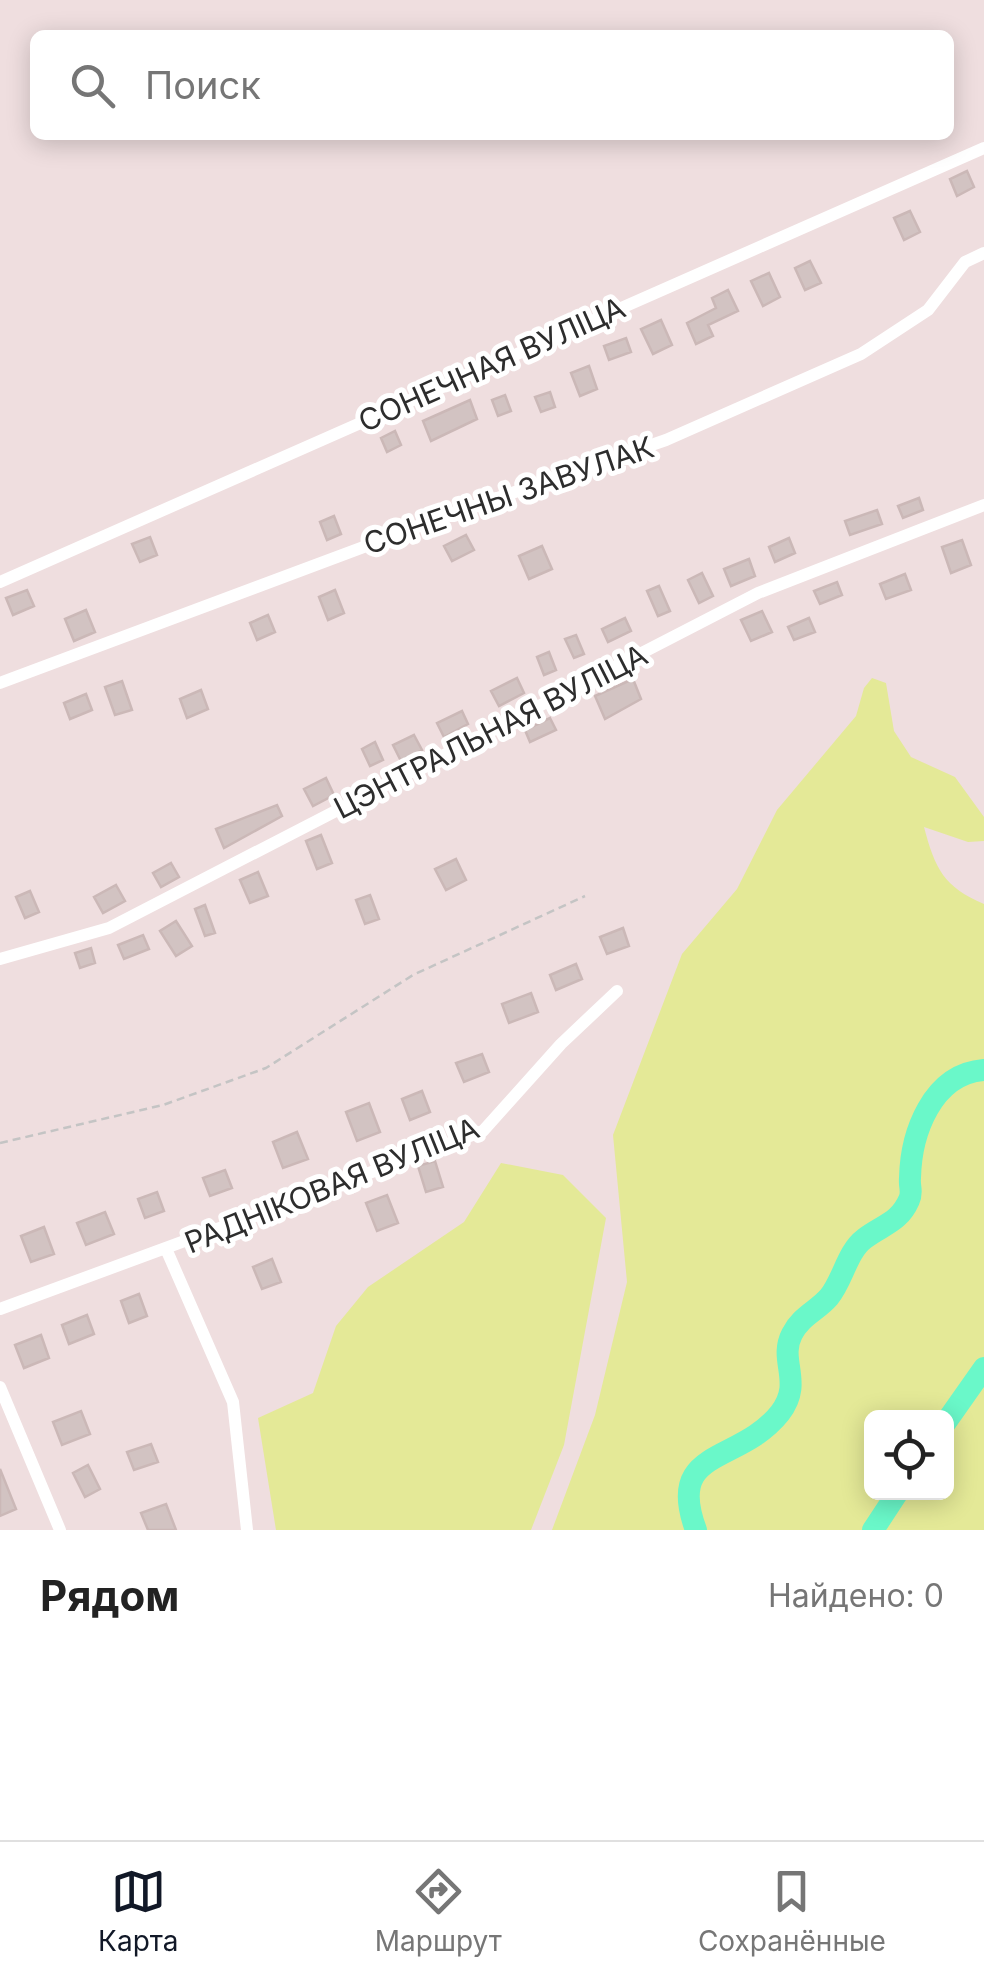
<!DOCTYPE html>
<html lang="ru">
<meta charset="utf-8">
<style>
:root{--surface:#fff;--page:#f2f2f2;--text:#222;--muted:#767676;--line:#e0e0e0;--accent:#111827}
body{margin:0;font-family:Inter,sans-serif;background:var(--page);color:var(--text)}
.controls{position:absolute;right:30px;bottom:30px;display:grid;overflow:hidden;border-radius:15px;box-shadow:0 5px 25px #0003}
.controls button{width:90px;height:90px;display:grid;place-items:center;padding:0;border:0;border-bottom:2px solid var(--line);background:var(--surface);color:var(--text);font:50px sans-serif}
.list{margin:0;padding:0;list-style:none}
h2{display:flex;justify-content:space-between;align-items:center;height:130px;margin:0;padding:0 40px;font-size:42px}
h2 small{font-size:32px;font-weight:400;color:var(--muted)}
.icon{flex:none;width:55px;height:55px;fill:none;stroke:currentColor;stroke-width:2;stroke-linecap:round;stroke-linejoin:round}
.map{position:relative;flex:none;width:984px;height:1530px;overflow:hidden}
.search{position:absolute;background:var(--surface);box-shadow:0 5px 25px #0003;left:30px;right:30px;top:30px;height:110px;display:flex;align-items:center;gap:25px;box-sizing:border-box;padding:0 35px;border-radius:15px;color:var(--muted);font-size:38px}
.sheet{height:310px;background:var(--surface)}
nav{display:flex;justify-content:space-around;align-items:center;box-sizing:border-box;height:140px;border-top:2px solid var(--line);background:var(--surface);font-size:28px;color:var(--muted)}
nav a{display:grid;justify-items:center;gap:5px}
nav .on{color:var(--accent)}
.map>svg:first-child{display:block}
.green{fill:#e4e997;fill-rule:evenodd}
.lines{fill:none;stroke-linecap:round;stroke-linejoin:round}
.river{stroke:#6af8c9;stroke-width:22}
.building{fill:#d2c3c2;stroke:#cbb8b7;stroke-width:2.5}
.path{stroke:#c4c4c4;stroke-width:2.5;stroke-dasharray:8 5;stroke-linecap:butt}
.street{stroke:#fff;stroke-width:12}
.labels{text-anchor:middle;stroke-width:10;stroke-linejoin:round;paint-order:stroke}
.street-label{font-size:30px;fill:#2d2d2d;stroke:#fff}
</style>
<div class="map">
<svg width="984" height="1530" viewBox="0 0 984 1530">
<rect width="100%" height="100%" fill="#efdedf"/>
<path class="green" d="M 872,678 L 886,683 L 894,731 L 911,757 L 955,777 L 984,817 L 984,841 L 968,842 L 924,827 C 935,869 944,887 984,904 L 984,1530 L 552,1530 L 595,1415 L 627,1282 L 613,1135 L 682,954 L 737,889 L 777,810 L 856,716 L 864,688 ZM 872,1418 L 946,1418 L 946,1492 L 872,1492 Z
M 501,1163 L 563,1175 L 606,1218 L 564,1445 L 531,1530 L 276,1530 L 258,1418 L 313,1393 L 336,1326 L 368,1287 L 464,1222 Z"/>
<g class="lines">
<path class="river" d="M 946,1422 L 984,1368
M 696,1530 C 665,1447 739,1465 780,1413 C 804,1382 778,1361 792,1334 C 801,1316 817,1311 829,1297 C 843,1280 847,1252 864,1239 C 882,1225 899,1223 909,1200 C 913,1192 909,1187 910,1178 C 911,1133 932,1074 984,1070
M 873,1530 L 898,1492"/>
</g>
<path class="building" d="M 967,171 L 974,187 L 957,196 L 950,179 Z
M 910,211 L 920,232 L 904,240 L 894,218 Z
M 810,261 L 821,283 L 805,290 L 795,268 Z
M 769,273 L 780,297 L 763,306 L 751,281 Z
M 728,290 L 738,311 L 708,325 L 713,336 L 696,344 L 687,323 L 716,308 L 712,298 Z
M 661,320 L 672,345 L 653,354 L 641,329 Z
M 626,338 L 631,352 L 609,360 L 604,346 Z
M 589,366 L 597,389 L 580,396 L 571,373 Z
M 550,392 L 555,407 L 541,412 L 535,397 Z
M 505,395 L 511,411 L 498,416 L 492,400 Z
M 470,400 L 477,419 L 431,441 L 423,421 Z
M 395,431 L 401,445 L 387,452 L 381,438 Z
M 919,498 L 923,510 L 903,518 L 898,506 Z
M 877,510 L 882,524 L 850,535 L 845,521 Z
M 334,516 L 341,534 L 327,540 L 320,522 Z
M 466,535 L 474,550 L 452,561 L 444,546 Z
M 150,537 L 157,555 L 140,562 L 132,544 Z
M 789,538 L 795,553 L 775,562 L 769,547 Z
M 962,540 L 971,565 L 951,573 L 942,547 Z
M 542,546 L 552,569 L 529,579 L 519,556 Z
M 749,559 L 755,576 L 731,586 L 724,569 Z
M 702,573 L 713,596 L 699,603 L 688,580 Z
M 905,574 L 911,590 L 886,599 L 880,584 Z
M 837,582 L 842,595 L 820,604 L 814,591 Z
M 659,586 L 670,611 L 658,616 L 647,591 Z
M 27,590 L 34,606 L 13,615 L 6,598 Z
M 335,590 L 344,613 L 328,620 L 319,597 Z
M 86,610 L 95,632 L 74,641 L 65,619 Z
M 762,611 L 772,632 L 751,641 L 741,620 Z
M 268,615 L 275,632 L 257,640 L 250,623 Z
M 625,618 L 631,631 L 608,642 L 602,629 Z
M 809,618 L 815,632 L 794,640 L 788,627 Z
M 576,635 L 584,654 L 574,658 L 565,639 Z
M 549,652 L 556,670 L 544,675 L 537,657 Z
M 517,678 L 524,693 L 499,706 L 491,691 Z
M 633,679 L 641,699 L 605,719 L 595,696 Z
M 122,681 L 132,710 L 115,715 L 105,687 Z
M 201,690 L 208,709 L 187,718 L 180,699 Z
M 86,694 L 92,710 L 70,719 L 64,703 Z
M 462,711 L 468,724 L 444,737 L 437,723 Z
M 550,718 L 556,730 L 530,742 L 525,730 Z
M 414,735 L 422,750 L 401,761 L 393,745 Z
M 375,742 L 383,760 L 370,766 L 362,749 Z
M 326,778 L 334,795 L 313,806 L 304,789 Z
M 277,805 L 282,816 L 224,848 L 216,829 Z
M 321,835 L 332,863 L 317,869 L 306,841 Z
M 456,859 L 466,880 L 446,890 L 435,869 Z
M 171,863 L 179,877 L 161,887 L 153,873 Z
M 258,872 L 268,896 L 250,903 L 240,880 Z
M 116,885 L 125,901 L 103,913 L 94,897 Z
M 30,891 L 39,912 L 25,918 L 16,897 Z
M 370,895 L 379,919 L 365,924 L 356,900 Z
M 205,905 L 215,933 L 205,936 L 195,909 Z
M 176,921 L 192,946 L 176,956 L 160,931 Z
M 623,928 L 629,946 L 607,954 L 600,937 Z
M 143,935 L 149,949 L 124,959 L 118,945 Z
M 91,948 L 95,963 L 80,968 L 75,953 Z
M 576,964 L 582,979 L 556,990 L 550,975 Z
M 531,993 L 538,1012 L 509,1023 L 502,1004 Z
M 482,1054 L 489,1072 L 464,1082 L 456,1063 Z
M 422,1091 L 430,1112 L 410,1120 L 402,1099 Z
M 369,1103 L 380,1132 L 357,1141 L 346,1112 Z
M 297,1132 L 308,1159 L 283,1168 L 273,1142 Z
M 435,1161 L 443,1187 L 426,1192 L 418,1166 Z
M 225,1170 L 232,1188 L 210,1196 L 203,1178 Z
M 157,1192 L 164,1211 L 145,1218 L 138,1199 Z
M 387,1195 L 398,1223 L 377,1231 L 366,1203 Z
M 105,1212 L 114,1234 L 86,1245 L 77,1223 Z
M 44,1227 L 54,1254 L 31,1262 L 21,1236 Z
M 272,1259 L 281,1282 L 262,1289 L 253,1267 Z
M 139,1294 L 147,1316 L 129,1323 L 121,1301 Z
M 87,1315 L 94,1334 L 69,1344 L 62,1325 Z
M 41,1335 L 49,1358 L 24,1368 L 15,1345 Z
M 81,1411 L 90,1434 L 62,1445 L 53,1422 Z
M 151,1444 L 158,1462 L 134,1470 L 127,1452 Z
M 88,1465 L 100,1489 L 85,1497 L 73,1473 Z
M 0,1469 L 16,1509 L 0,1516 Z
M 166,1504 L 176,1530 L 148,1530 L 141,1513 Z"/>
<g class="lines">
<path class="path" d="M 0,1143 L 163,1105 L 266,1068 L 413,975 L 585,896"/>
<path class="street" d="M 0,582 L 984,148
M 0,683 L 460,511 L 666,440 L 861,354 L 928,310 L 965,262 L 984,253
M 0,959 L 109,928 L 758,593 L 984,505
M 167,1251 L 233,1402 L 247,1530
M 0,1309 L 483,1131 L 561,1044 L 617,991
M 0,1387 L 60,1530"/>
</g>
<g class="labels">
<g class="street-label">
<text transform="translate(492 365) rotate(-24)" y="10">СОНЕЧНАЯ ВУЛІЦА</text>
<text transform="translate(509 496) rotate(-19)" y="10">СОНЕЧНЫ ЗАВУЛАК</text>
<text transform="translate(491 732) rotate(-27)" y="10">ЦЭНТРАЛЬНАЯ ВУЛІЦА</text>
<text transform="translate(332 1186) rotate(-22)" y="10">РАДНІКОВАЯ ВУЛІЦА</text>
</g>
</g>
</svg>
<div class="controls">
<button><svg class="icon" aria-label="locate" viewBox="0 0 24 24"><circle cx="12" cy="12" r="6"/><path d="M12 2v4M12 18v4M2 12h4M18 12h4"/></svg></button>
</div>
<div class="search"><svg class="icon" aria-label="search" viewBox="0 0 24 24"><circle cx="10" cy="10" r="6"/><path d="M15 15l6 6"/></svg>Поиск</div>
</div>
<section class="sheet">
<h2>Рядом<small>Найдено: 0</small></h2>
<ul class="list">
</ul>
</section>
<nav>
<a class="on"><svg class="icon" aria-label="map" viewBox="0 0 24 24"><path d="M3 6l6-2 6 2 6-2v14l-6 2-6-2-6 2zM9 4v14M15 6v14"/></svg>Карта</a>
<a><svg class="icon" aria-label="directions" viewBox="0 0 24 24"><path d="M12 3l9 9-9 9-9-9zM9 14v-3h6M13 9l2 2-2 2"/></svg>Маршрут</a>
<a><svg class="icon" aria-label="saved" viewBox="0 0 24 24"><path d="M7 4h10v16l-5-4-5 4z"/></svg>Сохранённые</a>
</nav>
